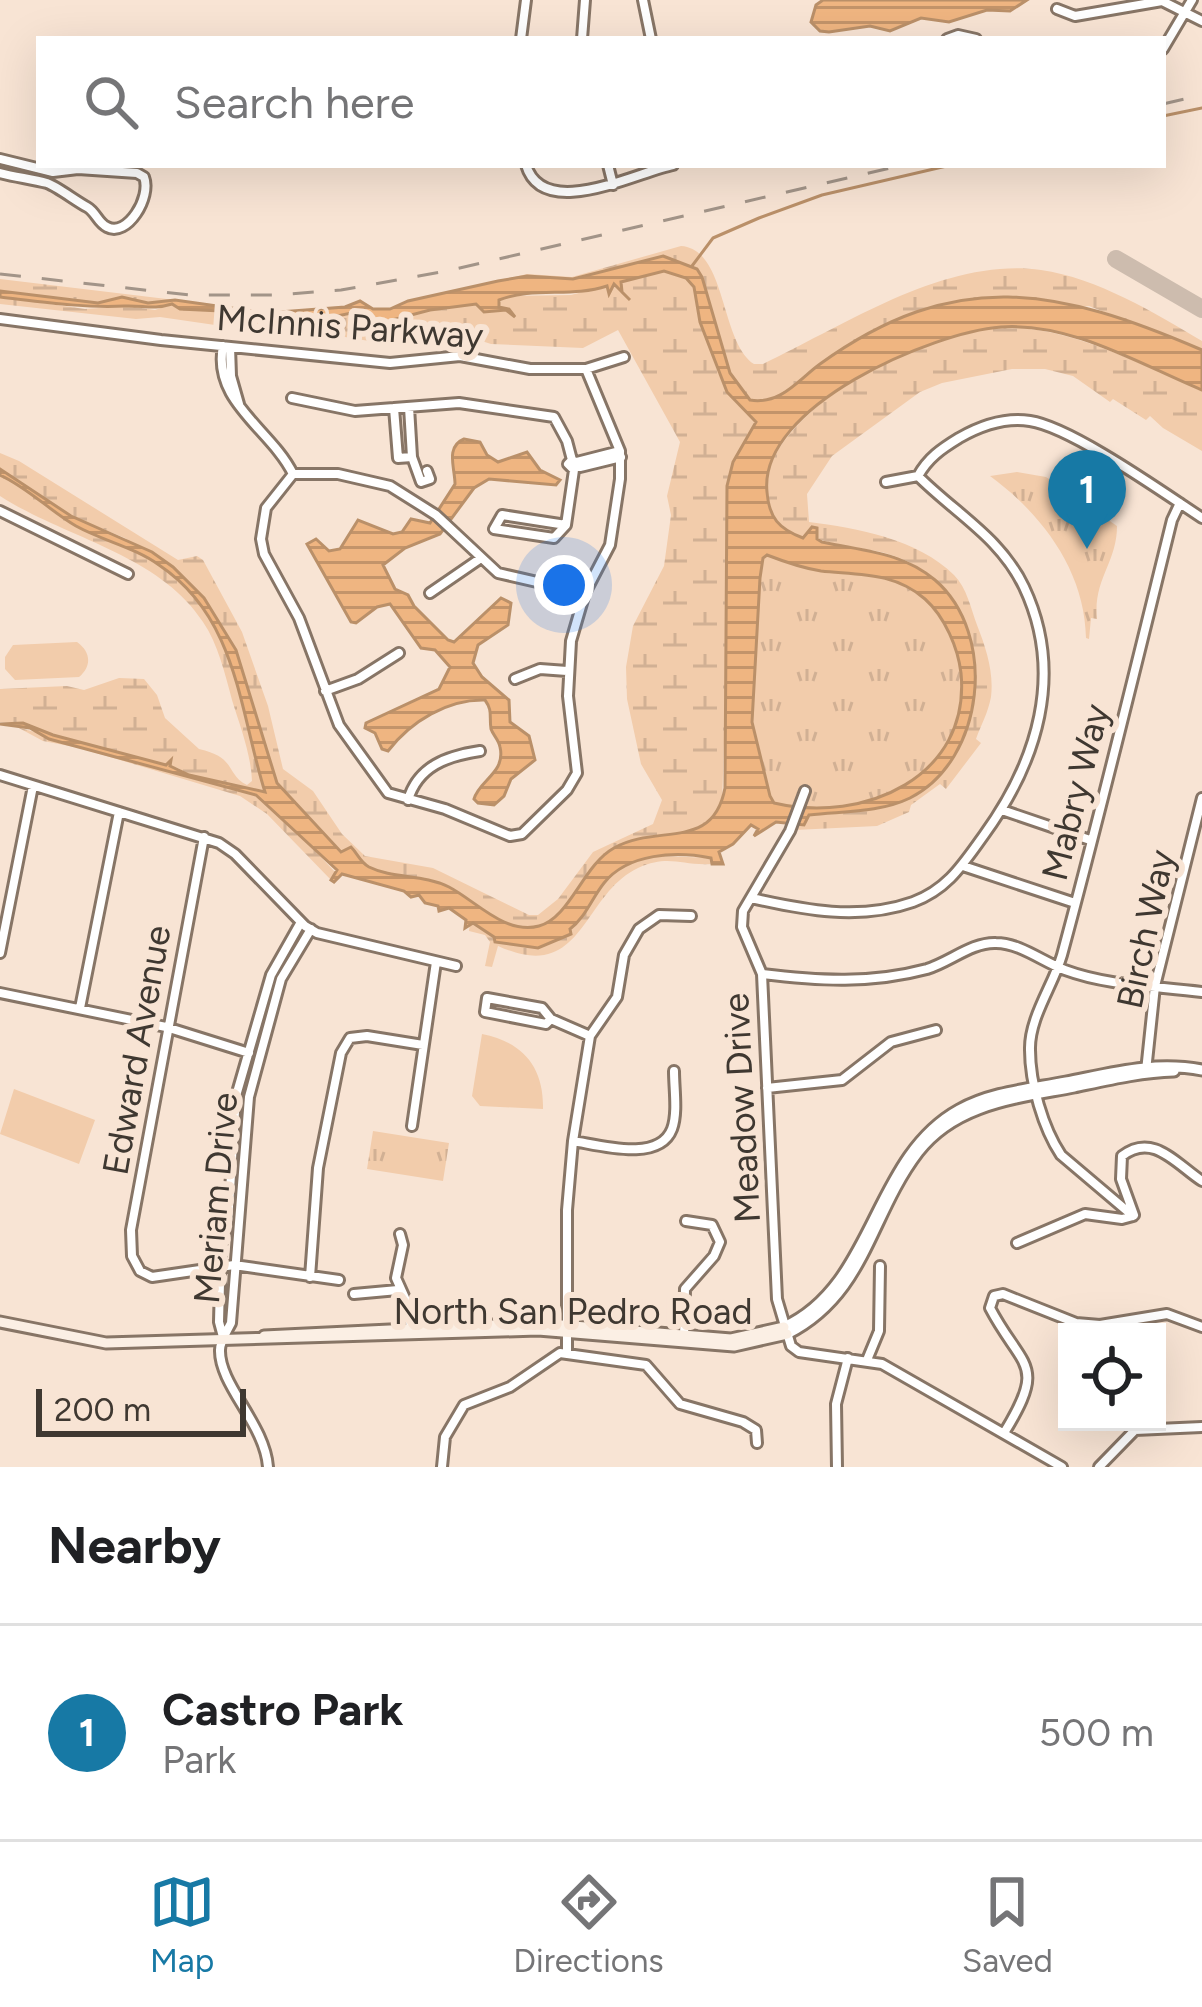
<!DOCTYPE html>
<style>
:root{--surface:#fff;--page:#f2f2f2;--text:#202124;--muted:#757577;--line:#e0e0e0;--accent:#1779a5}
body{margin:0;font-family:Figtree,sans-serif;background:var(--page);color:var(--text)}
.controls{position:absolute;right:36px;bottom:36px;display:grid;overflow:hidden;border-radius:0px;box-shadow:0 12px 48px #0002}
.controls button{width:108px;height:108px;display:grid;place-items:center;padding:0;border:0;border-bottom:3px solid var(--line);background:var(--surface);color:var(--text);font:60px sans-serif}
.scale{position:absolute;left:36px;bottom:30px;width:210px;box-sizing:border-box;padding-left:12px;border:6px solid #3f3831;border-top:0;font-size:33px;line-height:42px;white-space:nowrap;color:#3f3831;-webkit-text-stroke:9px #f8e4d4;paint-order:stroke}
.you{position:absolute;left:564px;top:585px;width:42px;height:42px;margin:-30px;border:9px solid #fff;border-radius:50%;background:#1a73e8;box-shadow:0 0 0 18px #1a73e833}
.badge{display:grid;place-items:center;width:78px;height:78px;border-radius:50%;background:var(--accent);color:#fff;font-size:39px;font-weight:700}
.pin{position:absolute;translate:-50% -99px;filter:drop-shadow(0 3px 6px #0008)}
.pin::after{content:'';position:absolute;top:63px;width:42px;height:36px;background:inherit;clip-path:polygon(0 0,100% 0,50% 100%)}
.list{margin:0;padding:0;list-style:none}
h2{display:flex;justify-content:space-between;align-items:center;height:156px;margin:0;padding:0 48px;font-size:51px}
h2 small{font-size:39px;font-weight:400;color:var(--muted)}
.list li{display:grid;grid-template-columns:78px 1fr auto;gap:36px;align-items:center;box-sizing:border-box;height:216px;padding:0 48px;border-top:3px solid var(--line)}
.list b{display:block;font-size:45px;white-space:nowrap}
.list p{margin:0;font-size:39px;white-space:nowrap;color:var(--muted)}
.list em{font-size:39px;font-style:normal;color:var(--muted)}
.icon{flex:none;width:66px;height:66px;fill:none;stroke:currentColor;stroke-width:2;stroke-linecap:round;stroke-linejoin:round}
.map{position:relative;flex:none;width:1202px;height:1467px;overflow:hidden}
.search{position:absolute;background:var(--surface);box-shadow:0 12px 48px #0002;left:36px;right:36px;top:36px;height:132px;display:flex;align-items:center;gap:30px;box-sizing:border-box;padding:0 42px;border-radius:0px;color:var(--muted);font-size:45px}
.sheet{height:372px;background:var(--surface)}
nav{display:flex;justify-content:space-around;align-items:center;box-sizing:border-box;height:168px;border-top:3px solid var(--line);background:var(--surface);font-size:33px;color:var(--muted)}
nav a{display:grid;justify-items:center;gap:6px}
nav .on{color:var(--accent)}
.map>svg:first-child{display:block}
.wetland{fill:url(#wetland-marsh)}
.park{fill:url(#park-tufts)}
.pitch{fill:#f2ccab}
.water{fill:url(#water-rules);stroke:#ba9069;stroke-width:3;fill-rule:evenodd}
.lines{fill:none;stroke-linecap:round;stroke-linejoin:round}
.stream{stroke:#ba9069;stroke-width:3}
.taxiway{stroke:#cdbcae;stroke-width:18}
.minor-casing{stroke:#877566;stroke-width:14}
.tertiary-casing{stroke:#877566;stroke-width:15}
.secondary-casing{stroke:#877566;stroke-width:15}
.minor{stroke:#fff;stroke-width:8}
.tertiary{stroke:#fff;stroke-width:9}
.secondary{stroke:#fbefe4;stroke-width:9}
.rail{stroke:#a29488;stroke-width:3;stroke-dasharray:21 21;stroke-linecap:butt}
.labels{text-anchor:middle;stroke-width:12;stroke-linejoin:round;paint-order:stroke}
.street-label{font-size:36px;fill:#3f3831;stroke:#f8e4d4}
</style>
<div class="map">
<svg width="1202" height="1467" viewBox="0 0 1202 1467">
<defs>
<pattern id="wetland-marsh" width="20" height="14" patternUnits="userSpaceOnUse" patternTransform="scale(3)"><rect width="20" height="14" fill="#f2ccab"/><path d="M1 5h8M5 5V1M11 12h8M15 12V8" fill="none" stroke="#d1b094"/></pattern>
<pattern id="park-tufts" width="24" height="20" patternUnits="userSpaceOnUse" patternTransform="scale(3)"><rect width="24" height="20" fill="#f2ccab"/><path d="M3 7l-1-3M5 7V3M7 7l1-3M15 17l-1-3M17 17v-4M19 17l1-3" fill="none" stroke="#d1b094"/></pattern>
<pattern id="water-rules" width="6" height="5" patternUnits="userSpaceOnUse" patternTransform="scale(3)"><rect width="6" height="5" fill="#efb581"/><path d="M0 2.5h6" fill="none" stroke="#c3946a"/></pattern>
</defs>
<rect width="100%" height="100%" fill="#f8e4d4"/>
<path class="wetland" d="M 681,246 C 727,249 720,342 754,364 L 763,364 C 846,325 945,257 1041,270 C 1097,278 1155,313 1202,341 L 1202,350 L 1089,306 L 882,326 L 822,363 L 774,400 L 751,400 L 730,373 L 702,277 L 663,256 L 573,279 L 527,276 L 498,281 L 527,274 L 572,277 Z
M 664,271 L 686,278 L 694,287 L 700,322 L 719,375 L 735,402 L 756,422 L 733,462 L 727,486 L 729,587 L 722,804 C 697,846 655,827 616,847 C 582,863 573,916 540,925 C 506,936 477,901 449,887 C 424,874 394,879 369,867 C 360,862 358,854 351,847 L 342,853 L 277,784 L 236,650 L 205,598 L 191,584 L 125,538 L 71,516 L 0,469 L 0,453 L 19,461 L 178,560 L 197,556 L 203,560 L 242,632 L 268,706 L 283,769 L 313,791 L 342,834 L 365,856 L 433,868 L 529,915 L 538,915 L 558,899 L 593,852 L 653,824 L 662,800 L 641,764 L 627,699 L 626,667 L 633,626 L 664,566 L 671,515 L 667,496 L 680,442 L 618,330 L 583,348 L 491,344 L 466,336 L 369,341 L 273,325 L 215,325 L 160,317 L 136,319 L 0,304 L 0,297 L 85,309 L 128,306 L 155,310 L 172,304 L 180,309 L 226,310 L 255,320 L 344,316 L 356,312 L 381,323 L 430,310 L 477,304 L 484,312 L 509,296 L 571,295 Z
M 0,279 L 175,300 L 148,303 L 122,297 L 98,303 L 0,291 Z
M 998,327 C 1072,326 1135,363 1202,390 L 1202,451 L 1163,428 L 1150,416 L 1146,420 L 1113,399 L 1110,402 L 1073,376 L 1045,369 L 1012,369 L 942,383 L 920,392 L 832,456 L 807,494 L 809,522 C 857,528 918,539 954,575 C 967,588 971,609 977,625 C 986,648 994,672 991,697 C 988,713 981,725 976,739 L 981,743 L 946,789 L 940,784 L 911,805 L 909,812 L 877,826 L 795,830 L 809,815 L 941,775 C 949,762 959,748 965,734 C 992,671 965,585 900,558 C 871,546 838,549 809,535 L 803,538 C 780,529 769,518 767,491 C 762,430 867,366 916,348 C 943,338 971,332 998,327 Z
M 0,475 C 27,487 50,511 76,526 C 103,541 134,547 159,565 C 238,619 239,710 265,792 L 189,775 L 178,768 L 53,735 L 23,723 L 0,722 L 0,689 L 67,686 L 84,690 L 119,678 L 144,679 L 157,695 L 165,718 L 199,749 C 238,758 225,774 247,785 L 252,781 C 251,754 240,726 232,700 C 225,674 218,644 203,622 C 159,554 65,538 0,496 Z
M 17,727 L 256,795 L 281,815 L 336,873 L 331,880 L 267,814 L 240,796 L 80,748 L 43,741 Z
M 663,856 L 711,858 L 712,864 C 680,866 670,854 638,868 C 581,895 584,985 498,946 L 492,967 L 485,966 L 490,942 L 485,935 L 469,931 L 470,923 C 488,931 501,943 521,946 C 574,955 584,894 618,870 C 631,860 647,858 663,856 Z"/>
<path class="park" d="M 1017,472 L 1046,477 L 1117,526 C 1117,563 1093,579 1097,619 L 1091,618 L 1089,639 L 1086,638 C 1085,571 1042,514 990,476 Z
M 762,535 L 899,557 L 955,608 L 970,695 L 947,765 L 888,801 L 826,818 L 750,809 L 733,651 Z
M 373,1131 L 449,1143 L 443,1181 L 367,1169 Z"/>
<path class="pitch" d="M 77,642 C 91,652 92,666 79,677 L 15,680 L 5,669 L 5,657 L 13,645 Z
M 482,1034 C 523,1042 544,1067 543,1109 L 480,1106 L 472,1096 Z
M 14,1089 L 95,1120 L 79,1164 L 0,1134 Z"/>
<path class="water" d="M 823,0 L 1027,0 L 1010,11 L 987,10 L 949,22 L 921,18 L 890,31 L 870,26 L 829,32 L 820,31 L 811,22 L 816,5 Z
M 663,256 L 697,269 L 702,277 L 730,373 L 750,400 C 781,405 798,380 820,364 C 956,266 1058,288 1202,350 L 1202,390 C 1139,364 1071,322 1001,327 C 933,332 758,406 767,492 C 769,518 779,529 803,538 L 812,527 L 817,528 L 817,539 L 822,542 C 863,551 902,552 935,580 C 998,634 985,760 910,798 C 879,813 843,811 809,815 L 804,825 L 776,822 L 754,836 L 758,829 L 751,825 L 733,844 L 719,852 L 723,864 L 712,864 L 711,858 C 676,851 628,853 604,883 C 592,898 585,918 570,929 L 571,934 L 538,948 L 495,942 L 494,937 L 473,923 L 465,928 L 466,920 L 449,908 L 439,911 L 438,906 L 425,903 L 419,895 L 411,897 L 404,891 L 342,874 L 334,882 L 331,880 L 337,870 L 256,795 L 49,739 L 30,728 L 0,724 L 23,723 L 53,735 L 166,765 L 171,760 L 170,766 L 189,775 L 265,792 C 239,710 238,618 159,565 C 134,547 103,541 76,526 C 50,511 27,487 0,475 L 0,469 L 71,516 L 152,552 L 173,567 L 204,598 L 236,650 L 277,783 L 341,852 L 351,847 C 358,854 360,862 369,867 C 393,879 423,874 449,887 C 476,901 505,935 539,926 C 570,918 583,865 614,848 C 658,823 713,852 725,788 L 727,486 L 733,462 L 756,422 L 727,392 L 700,322 L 694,287 L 686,278 L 664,271 L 621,282 L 622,292 L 630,300 L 614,284 L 609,294 L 607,286 C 571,298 534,286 499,300 L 499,307 L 509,309 L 515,317 L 506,310 L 484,312 L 476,304 L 430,310 L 381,323 L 356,312 L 337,316 L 342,324 L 322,315 L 255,320 L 226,310 L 223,320 L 221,311 L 180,309 L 172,304 C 152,310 144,305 124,306 C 83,308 43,302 0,297 L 0,291 L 98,303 L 122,297 L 148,303 L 175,300 L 266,313 L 345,307 L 360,301 L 373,309 L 390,309 L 408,301 L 498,281 L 527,276 L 573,279 ZM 767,555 C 785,562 802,568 821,571 C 859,575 894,572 925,599 C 945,617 958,648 961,673 C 971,777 864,824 774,803 L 770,796 L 752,722 L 760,578 L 763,558 Z
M 464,439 L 480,442 L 487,455 L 498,462 L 527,452 L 540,470 L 560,480 L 556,485 L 489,479 L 474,488 L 440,534 L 405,548 L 383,565 L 395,589 L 408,595 L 414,606 L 448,640 L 454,642 L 501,598 L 511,603 L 508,625 L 478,645 L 473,663 L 482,677 L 509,700 L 510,722 L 529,736 L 535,760 L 511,779 L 504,796 L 494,805 L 478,803 L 474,799 C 479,780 506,773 500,747 C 499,740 493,735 491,729 C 489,716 493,711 485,700 C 448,699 411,721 388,751 L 382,749 L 375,733 L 365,728 L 366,723 L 439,689 L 450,667 L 435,650 L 421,648 L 390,604 L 377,607 L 356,623 L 351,622 L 307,544 L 316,539 L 329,551 L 340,549 L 358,520 L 393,534 L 402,532 L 411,519 L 430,523 L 455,484 C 455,468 445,447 464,439 Z"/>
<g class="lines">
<path class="stream" d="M 1163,116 L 1202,108
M 692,266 L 713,238 L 759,218 L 822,195 L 951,165"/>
<path class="taxiway" d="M 1116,259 L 1202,309"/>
<g class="minor-casing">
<path id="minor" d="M 643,0 L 651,39
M 1057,9 L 1075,16 L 1162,1 L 1202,21
M 521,39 L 526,0
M 582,39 L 585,0
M 947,39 L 958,35 L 976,39
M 1163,49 L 1192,0
M 0,159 L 53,172 L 78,169 L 137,173 L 144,177 C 152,197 127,238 107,227 C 98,223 96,212 87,207 C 76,201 56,186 47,183 C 32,179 15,177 0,173
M 526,165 C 543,222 637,172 673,165
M 608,165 L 613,185
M 0,319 L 161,340 L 390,363 L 460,356 L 530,369 L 586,369 L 624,357
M 223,346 C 212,402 271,429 293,474
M 230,347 L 231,376 L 239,404
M 292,398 L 355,411 L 459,403 L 554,417 L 567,441 L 572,460
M 409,407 L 412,457 L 421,482 L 430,479 L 427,471
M 394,408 L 398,458 L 412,457
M 577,462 L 620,451
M 580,467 L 621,457
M 293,474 L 266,508 L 261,539 L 264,554 L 299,618 L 339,725 L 388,793 L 445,809 L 510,836 L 522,834 L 567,790 L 577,773 L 568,696 L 571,641 L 585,593 L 610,545 L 620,479 L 620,451 L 586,369
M 293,474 L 338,474 L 390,486 L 436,515 L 498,573 L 585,593
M 886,482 L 918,476 C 928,458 941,449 959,438 C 980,426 1005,417 1030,421 C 1071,427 1164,493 1202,518
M 0,511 L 128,574
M 566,525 L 502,515 L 494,529 L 554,538 L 566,525 L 574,470 L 568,464 L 572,460 L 578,463 L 574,470
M 430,593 L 481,558
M 515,679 L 540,669 L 567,671
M 325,691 L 358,679 L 399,653
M 0,775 L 219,843 L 235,854 L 305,926 L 317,933 L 456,966
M 805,791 L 790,831 L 743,911 L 742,927 L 762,974 L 777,1299 L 791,1346 L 799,1352 L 882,1364 L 1062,1467
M 408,800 C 418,766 447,756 480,751
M 1002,810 L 1090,840
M 204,837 L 131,1230 L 132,1256 L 140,1271 L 152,1277 L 234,1265 L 339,1280
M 963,866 L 1075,903
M 751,898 C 804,910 859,921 913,902 C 948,889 963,864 984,835 C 1037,762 1065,674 1024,587 C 1000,537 956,514 918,476
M 0,953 L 33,786
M 762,974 C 819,981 871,984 927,969 C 950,962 972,942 996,943 C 1020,943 1043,962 1065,970 C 1108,986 1157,986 1202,992
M 0,993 L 166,1027 L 249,1053
M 80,1008 L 119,812
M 551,1019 L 546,1024 L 485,1012 L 487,998 L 542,1008 L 551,1019 L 590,1036
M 1146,1071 L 1155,986 L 1202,798
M 767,1088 L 842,1080 L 891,1042 L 936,1030
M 412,1126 L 436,962
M 573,1141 C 599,1145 659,1163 672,1129 C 678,1113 674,1089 674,1071
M 1134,1215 L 1121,1179 L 1122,1156 C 1153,1132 1176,1164 1202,1181
M 1133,1216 L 1061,1155 C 1043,1128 1030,1083 1030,1050 C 1029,1018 1053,986 1062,955 C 1101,811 1136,666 1172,520 L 1180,503
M 400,1234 L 403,1245 L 396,1278 L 409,1307 L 411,1334
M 1017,1243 L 1085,1214 L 1122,1219 L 1133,1216
M 310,1277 L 318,1168 L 341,1053 L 350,1038 L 367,1036 L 423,1045
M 354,1294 L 398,1290
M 223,1337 L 219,1322 L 221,1245 L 228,1222 L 236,1096 L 271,975 L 301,922
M 684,1340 L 685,1289 L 714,1256 L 720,1242 L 712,1225 L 686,1221
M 567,1353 L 567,1210 L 573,1141 L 590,1036 L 617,997 L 624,955 L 639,929 L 659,915 L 691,916
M 867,1360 L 879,1331 L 880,1266
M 1004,1433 C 1048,1362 1022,1369 990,1308 L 994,1296 L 1003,1294 L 1076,1323 L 1100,1325 L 1167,1314 L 1202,1327
M 268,1467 C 265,1424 219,1385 220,1350 C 220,1341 227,1331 231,1323 L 249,1097 L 281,979 L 311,929
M 442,1467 L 445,1437 L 464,1405 L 510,1387 L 560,1353 L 646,1365 L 680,1404 L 743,1422 L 756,1430 L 757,1443
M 837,1467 L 836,1404 L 848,1358
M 1099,1467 L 1135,1430 L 1202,1427"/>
</g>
<g class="tertiary-casing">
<path id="tertiary" d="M 784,1327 C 876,1285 872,1158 959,1110 C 991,1092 1030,1089 1066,1082 C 1112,1073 1155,1061 1202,1070
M 787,1334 C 866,1294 869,1216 918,1152 C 956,1103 1017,1098 1074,1087 C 1107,1080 1140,1072 1174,1071"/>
</g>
<g class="secondary-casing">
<path id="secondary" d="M 0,1322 L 106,1343 L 538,1330 L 734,1346 L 787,1334
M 264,1336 L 537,1323 L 731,1339 L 784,1327"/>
</g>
<use href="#minor" class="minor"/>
<use href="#tertiary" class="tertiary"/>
<use href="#secondary" class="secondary"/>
<path class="rail" d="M 1163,104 L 1202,95
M 0,274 L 190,295 L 276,295 L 341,290 L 447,271 L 903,165"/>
</g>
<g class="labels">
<g class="street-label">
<text transform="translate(350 326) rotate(4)" y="13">McInnis Parkway</text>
<text transform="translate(1075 792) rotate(-76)" y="13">Mabry Way</text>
<text transform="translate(1145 929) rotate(-78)" y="13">Birch Way</text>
<text transform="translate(136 1050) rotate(-80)" y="13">Edward Avenue</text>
<text transform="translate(741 1108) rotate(-93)" y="13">Meadow Drive</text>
<text transform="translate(215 1198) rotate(-85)" y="13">Meriam Drive</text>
<text x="573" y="1324">North San Pedro Road</text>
</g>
</g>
</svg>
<div class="controls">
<button><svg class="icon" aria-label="locate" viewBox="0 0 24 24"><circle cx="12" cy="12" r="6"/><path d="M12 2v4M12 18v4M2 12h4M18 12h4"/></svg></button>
</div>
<div class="scale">200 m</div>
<div class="you"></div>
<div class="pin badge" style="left:1087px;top:549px">1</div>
<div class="search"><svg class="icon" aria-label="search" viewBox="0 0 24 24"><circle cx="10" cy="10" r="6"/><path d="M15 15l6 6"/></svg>Search here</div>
</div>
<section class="sheet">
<h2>Nearby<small></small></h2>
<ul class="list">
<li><span class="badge">1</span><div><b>Castro Park</b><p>Park</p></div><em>500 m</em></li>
</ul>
</section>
<nav>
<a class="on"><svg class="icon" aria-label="map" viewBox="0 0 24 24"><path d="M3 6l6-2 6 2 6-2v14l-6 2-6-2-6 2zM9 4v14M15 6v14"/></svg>Map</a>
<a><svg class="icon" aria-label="directions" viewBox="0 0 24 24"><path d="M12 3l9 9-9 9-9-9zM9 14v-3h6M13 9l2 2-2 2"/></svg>Directions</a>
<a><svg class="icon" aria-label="saved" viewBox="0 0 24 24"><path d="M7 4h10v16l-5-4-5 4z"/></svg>Saved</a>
</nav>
